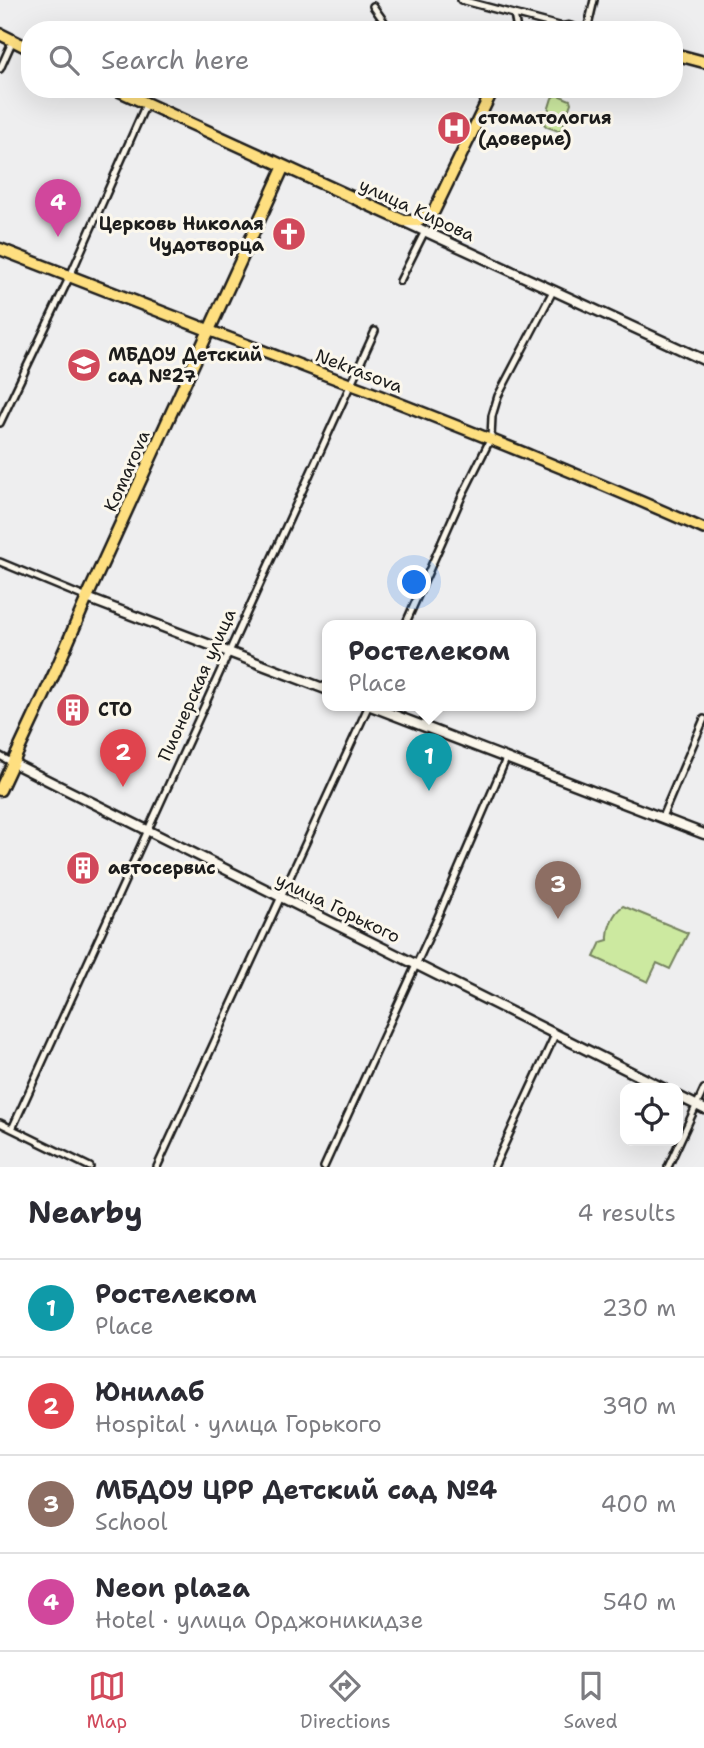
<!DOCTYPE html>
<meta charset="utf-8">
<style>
:root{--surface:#fff;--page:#f7f7f7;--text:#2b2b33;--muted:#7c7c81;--line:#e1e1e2;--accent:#d1495b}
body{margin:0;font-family:"Shantell Sans",sans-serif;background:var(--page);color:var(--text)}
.controls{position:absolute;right:21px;bottom:21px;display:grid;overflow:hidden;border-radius:14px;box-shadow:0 7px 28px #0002}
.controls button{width:63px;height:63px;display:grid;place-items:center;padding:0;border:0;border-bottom:2px solid var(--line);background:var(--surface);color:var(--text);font:35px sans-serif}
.you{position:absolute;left:415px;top:583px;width:24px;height:24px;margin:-18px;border:5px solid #fff;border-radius:50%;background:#1a73e8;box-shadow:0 0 0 10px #1a73e833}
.badge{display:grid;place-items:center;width:46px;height:46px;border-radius:50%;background:var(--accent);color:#fff;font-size:23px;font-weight:700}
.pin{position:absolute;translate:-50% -58px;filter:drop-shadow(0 2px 4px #0008)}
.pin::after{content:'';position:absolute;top:37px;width:24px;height:21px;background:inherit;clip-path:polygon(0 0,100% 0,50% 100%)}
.popup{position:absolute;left:322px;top:620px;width:214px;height:91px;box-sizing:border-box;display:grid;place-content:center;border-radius:14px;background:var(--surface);filter:drop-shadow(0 2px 5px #0005);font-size:23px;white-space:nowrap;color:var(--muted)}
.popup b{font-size:26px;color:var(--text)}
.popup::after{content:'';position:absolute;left:50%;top:100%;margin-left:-14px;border:14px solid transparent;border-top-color:var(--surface)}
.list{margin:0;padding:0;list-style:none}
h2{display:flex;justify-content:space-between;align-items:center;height:91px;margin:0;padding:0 28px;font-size:30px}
h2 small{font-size:23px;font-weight:400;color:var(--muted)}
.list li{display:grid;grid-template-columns:46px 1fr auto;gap:21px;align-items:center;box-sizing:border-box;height:98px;padding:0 28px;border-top:2px solid var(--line)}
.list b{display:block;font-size:26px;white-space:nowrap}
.list p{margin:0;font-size:23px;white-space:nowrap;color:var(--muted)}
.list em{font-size:23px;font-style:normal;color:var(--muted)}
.icon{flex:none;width:38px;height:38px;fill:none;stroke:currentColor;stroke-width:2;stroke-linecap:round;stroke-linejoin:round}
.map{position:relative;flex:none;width:704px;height:1167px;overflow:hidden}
.search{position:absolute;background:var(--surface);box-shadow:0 7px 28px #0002;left:21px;right:21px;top:21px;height:77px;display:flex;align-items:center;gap:18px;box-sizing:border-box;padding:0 24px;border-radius:28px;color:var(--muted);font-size:26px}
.sheet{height:483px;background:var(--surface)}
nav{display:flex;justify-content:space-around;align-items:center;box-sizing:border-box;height:98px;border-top:2px solid var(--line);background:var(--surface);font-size:19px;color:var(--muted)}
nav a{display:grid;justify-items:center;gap:4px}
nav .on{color:var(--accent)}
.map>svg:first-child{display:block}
.green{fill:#cce9a0;stroke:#74825e;stroke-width:2}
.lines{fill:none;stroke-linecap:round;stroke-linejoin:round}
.street-casing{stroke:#1c1c1c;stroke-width:10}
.secondary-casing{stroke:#1c1c1c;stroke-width:13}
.primary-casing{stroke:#1c1c1c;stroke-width:14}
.highway-casing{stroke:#1c1c1c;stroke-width:15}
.street{stroke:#fbf7ec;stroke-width:5}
.secondary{stroke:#fbf7ec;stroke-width:8}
.primary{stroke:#fedf80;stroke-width:9}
.highway{stroke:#fedf80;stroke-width:10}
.labels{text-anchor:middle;stroke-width:6;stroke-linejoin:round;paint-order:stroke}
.poi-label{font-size:18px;font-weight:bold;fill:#1c1c1c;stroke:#fbf7ec;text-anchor:start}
.street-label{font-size:18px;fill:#1c1c1c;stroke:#fbf7ec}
</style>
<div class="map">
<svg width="704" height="1167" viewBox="0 0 704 1167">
<rect width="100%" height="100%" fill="#eeeeef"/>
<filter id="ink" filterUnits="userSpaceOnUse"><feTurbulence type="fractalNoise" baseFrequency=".0143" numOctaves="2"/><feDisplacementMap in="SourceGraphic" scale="14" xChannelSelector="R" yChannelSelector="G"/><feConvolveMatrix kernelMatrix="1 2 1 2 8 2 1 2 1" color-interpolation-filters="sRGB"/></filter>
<g filter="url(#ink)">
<path class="green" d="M 558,95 L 570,100 L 571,103 L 562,128 L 559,131 L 547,127 L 544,124 L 552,98 L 554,96 Z
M 623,906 L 688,933 L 670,969 L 657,963 L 648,982 L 594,957 L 601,942 L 608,940 C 607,928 613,913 623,906 Z"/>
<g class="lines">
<g class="street-casing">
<path id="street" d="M 461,0 L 563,27
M 373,6 L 390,30
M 514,14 L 517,30
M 587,30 L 594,0
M 0,69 L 13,40
M 400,281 L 425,231
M 0,423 L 70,276 L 146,104
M 0,562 L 87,598
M 405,625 L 463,494 L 491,438 L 492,416 L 498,396 L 553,291
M 0,756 L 13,763
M 662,817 L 704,719
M 0,1123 L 90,1167
M 12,1129 L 375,331
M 157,1167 L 369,705
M 324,1167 L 437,919 L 506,759
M 494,1167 L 555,1035
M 668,1167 L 704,1089"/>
</g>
<g class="secondary-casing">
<path id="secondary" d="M 407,223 L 704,360
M 87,598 L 328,690
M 368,705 L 704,834
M 13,763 L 663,1088
M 678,1096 L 704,1109"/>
</g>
<g class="primary-casing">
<path id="primary" d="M 208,330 C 260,349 311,370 363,389 C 478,434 592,479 704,529"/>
</g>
<g class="highway-casing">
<path id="highway" d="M 558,30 L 569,28 L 575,30
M 0,34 L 30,49
M 674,54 L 704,62
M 115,89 L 404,221 L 417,221 L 434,211 L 493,89
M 0,249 L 208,330
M 0,790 L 55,672 L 89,593 L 284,166"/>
</g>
<use href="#street" class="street"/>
<use href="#secondary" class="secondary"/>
<use href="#primary" class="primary"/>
<use href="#highway" class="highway"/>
</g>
</g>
<defs>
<g id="hospital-disc" transform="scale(1.75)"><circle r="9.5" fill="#d1495b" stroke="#fbf7ec"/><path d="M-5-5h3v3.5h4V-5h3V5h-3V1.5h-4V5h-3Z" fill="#fff"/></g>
<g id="church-disc" transform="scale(1.75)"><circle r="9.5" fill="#d1495b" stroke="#fbf7ec"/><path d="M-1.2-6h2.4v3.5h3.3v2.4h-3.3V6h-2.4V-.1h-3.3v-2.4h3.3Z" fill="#fff"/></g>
<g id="school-disc" transform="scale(1.75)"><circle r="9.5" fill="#d1495b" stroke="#fbf7ec"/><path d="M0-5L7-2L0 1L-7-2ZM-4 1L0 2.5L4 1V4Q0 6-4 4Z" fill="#fff"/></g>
<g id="building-disc" transform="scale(1.75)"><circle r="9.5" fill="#d1495b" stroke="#fbf7ec"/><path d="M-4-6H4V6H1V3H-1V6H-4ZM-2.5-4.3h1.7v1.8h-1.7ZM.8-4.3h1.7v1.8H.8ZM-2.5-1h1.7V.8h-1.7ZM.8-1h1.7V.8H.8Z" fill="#fff"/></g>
</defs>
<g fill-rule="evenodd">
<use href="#hospital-disc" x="454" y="128"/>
<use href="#church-disc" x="289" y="234"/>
<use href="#school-disc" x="84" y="365"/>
<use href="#building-disc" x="73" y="710"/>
<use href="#building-disc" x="83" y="868"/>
</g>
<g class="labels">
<g class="poi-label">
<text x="478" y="124">стоматология<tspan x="478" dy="21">(доверие)</tspan></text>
<text x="264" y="230" text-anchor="end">Церковь Николая<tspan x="264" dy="21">Чудотворца</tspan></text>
<text x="108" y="361">МБДОУ Детский<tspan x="108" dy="21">сад №27</tspan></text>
<text x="98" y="716">СТО</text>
<text x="108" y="874">автосервис</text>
</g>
<g class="street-label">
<text transform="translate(417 210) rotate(25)" y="6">улица Кирова</text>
<text transform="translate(359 371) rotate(21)" y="6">Nekrasova</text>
<text transform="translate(127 471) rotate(-66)" y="6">Komarova</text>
<text transform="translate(197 685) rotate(-66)" y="6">Пионерская улица</text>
<text transform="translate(338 908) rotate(26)" y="6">улица Горького</text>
</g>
</g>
</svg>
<div class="controls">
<button><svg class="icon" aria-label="locate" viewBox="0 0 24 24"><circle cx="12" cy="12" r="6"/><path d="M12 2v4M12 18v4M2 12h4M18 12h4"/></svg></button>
</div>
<div class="you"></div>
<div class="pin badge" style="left:429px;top:791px;background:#0f9aa8">1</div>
<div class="popup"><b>Ростелеком</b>Place</div>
<div class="pin badge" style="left:123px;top:787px;background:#e0444e">2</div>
<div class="pin badge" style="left:558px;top:919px;background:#8d6e63">3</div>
<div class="pin badge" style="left:58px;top:237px;background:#d1479c">4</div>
<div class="search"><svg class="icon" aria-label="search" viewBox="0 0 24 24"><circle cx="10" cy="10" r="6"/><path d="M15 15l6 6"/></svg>Search here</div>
</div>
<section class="sheet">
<h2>Nearby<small>4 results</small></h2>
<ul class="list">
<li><span class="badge" style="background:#0f9aa8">1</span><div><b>Ростелеком</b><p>Place</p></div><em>230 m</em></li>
<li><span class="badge" style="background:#e0444e">2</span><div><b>Юнилаб</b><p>Hospital · улица Горького</p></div><em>390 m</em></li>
<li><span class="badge" style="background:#8d6e63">3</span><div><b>МБДОУ ЦРР Детский сад №4</b><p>School</p></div><em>400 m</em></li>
<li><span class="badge" style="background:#d1479c">4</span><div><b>Neon plaza</b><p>Hotel · улица Орджоникидзе</p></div><em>540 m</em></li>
</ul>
</section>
<nav>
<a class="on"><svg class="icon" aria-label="map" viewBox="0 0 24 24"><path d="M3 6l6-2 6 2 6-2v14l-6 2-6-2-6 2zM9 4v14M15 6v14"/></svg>Map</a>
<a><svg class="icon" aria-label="directions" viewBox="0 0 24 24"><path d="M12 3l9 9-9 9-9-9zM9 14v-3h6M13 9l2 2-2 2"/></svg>Directions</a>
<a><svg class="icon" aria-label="saved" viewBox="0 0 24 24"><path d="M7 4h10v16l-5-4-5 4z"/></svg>Saved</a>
</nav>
